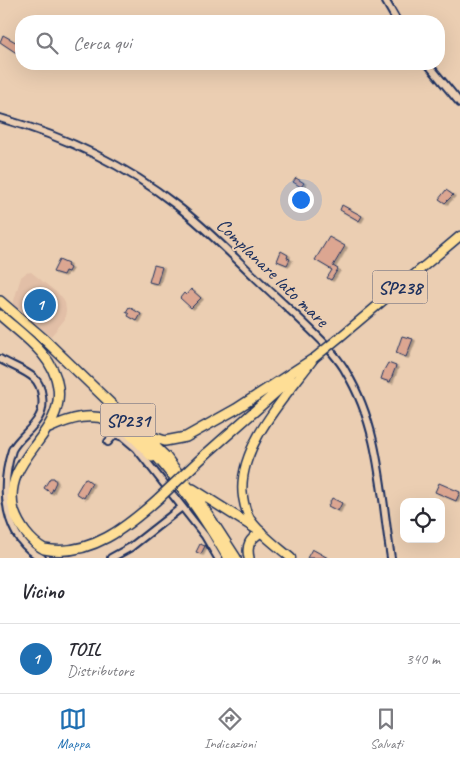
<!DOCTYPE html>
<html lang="it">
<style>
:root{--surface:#fff;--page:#f2f2f3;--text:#2b2b33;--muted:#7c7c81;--line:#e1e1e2;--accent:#1f6fb2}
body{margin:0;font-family:Caveat,sans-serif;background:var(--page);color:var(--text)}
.controls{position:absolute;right:15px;bottom:15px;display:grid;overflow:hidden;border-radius:10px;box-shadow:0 5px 20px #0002}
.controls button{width:45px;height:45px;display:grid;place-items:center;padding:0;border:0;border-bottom:1px solid var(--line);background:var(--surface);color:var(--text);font:25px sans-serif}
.you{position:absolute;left:300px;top:199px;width:18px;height:18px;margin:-12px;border:4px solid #fff;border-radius:50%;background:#1a73e8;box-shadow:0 0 0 8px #1a73e833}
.badge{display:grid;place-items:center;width:32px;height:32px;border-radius:50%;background:var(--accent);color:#fff;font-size:16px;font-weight:700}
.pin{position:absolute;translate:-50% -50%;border:2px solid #fff;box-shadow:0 1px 5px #0006}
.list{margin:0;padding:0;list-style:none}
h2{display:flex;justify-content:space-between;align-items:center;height:65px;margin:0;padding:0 20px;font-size:21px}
h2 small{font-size:16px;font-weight:400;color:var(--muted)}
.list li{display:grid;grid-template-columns:32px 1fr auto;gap:15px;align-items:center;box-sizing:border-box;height:70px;padding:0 20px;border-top:1px solid var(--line)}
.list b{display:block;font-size:19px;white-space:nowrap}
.list p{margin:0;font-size:16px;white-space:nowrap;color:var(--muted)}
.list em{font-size:16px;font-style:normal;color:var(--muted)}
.icon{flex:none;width:28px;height:28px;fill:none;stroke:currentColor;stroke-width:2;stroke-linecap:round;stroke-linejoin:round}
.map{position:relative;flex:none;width:460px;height:558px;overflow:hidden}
.search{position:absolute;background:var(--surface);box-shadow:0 5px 20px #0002;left:15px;right:15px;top:15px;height:55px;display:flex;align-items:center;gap:12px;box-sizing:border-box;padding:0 18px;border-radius:20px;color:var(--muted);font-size:19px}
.sheet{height:135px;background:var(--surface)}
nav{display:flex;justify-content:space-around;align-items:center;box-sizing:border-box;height:70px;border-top:1px solid var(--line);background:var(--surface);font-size:14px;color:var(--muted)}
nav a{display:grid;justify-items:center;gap:2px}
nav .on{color:var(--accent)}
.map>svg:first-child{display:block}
.built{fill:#e2bfa7}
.building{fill:#dca691;stroke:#1b2f5e;filter:url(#shadow)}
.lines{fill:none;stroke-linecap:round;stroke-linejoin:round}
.minor-casing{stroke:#1b2f5e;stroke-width:10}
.major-casing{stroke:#1b2f5e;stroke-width:11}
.highway-casing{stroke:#1b2f5e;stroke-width:12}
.minor{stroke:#ebceb2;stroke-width:6}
.major{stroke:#fede96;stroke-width:8}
.highway{stroke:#fede96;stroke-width:9}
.major-bridge-casing{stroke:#1b2f5e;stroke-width:11;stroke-linecap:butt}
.highway-bridge-casing{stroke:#1b2f5e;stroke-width:12;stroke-linecap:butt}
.major-bridge{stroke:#fede96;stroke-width:8}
.highway-bridge{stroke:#fede96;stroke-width:9}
.labels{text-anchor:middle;stroke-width:4;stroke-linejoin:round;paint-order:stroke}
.shield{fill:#ebceb2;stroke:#595f77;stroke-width:1}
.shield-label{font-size:19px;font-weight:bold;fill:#1b2f5e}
.street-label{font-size:20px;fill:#1b2f5e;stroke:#ebceb2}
</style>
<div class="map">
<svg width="460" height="558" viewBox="0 0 460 558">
<defs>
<filter id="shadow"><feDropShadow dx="2.5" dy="1.5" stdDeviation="0" flood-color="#0004"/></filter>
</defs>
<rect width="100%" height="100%" fill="#ebceb2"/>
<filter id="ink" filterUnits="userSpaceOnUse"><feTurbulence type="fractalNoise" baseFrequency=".02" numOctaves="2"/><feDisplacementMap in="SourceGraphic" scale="10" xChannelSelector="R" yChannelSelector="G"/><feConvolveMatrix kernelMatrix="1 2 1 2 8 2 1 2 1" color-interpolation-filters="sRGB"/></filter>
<g filter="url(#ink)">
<path class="built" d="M 31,272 L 62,297 L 65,303 L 66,310 L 65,319 L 51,336 L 13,304 L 21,277 L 26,273 Z"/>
<path class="building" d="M 3,35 L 19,44 L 17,48 L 20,49 L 18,54 L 0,42 Z
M 296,178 L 304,183 L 301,187 L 293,182 Z
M 446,190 L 453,195 L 445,203 L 439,199 Z
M 342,205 L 362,216 L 359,221 L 340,210 Z
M 329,237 L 345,246 L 333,266 L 338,269 L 331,280 L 327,278 L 332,270 L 315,260 Z
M 281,251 L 288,255 L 287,258 L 290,259 L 287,265 L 277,261 Z
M 59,260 L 68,264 L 67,266 L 70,268 L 68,272 L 65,271 L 63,275 L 53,272 Z
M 154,265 L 162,267 L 157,284 L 149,282 Z
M 191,289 L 201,298 L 191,308 L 180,298 L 184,293 L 186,295 Z
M 44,290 L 48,294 L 44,299 L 52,306 L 49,309 L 43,304 L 36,312 L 31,307 Z
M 129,307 L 141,314 L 137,321 L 128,316 L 129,314 L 126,312 Z
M 402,336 L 413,339 L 406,357 L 396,353 Z
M 388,363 L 396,366 L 390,382 L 381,379 L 384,370 Z
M 50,478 L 54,478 L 56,482 L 51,493 L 44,488 Z
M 85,478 L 92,483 L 84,498 L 76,493 Z
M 439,483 L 460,492 L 456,501 L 435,492 Z
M 332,498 L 342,503 L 338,511 L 328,506 Z
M 200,544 L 205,546 L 201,554 L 196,552 Z
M 312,549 L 328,558 L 307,558 Z"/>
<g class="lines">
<g class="minor-casing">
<path id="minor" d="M 385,0 L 397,21
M 428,64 L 460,103
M 0,118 C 63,136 124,164 176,205 C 205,227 231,254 257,279 C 280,301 304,322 326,345 C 333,354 341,362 346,372 C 380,427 381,496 391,558
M 0,359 C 10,365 25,370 34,378 C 43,386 45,407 39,417 C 32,430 19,437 12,450 C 0,488 3,538 42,558
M 108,442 L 115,434 L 123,437 L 136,448 L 205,536 L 218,558
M 111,558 L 131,547 L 182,507"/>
</g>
<g class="major-casing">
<path id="major" d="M 340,337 L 460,236
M 291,558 C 277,546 260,534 250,519 C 246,512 244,504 243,497 C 236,449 285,397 312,361"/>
</g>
<g class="highway-casing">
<path id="highway" d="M 0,301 L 45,340 L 166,457 L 203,507 L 236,558
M 0,315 C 22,335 54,355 58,387 C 65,436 0,458 14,511 C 19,526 30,541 44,549 C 90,558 128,526 159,498
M 49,428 C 99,405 118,418 152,457
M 147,435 L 165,441 L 186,437 L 236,409 L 313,359
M 150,449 C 179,481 206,520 228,558
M 206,454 L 291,379
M 193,489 L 261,532 C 250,539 246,545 249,558"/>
</g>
<use href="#minor" class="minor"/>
<use href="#major" class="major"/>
<use href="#highway" class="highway"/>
<g class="major-bridge-casing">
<path id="major-bridge" d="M 313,359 L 340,337"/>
</g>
<g class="highway-bridge-casing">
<path id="highway-bridge" d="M 159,498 L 206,454"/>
</g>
<use href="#major-bridge" class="major-bridge"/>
<use href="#highway-bridge" class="highway-bridge"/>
</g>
</g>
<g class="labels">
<g class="shield">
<rect x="372.5" y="270.5" width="55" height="33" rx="4"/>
<rect x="100.5" y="403.5" width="55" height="33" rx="4"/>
</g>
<g class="shield-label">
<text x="400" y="294">SP238</text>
<text x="128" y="427">SP231</text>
</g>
<g class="street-label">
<text transform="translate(273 272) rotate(44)" y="7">Complanare lato mare</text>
</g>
</g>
</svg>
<div class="controls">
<button><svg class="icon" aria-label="locate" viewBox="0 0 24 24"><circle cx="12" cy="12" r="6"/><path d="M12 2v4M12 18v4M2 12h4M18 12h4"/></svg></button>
</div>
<div class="you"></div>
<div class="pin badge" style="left:40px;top:305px">1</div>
<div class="search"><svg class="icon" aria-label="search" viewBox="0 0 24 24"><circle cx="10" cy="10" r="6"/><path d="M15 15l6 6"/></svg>Cerca qui</div>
</div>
<section class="sheet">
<h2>Vicino<small></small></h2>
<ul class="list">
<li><span class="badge">1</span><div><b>TOIL</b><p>Distributore</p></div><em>340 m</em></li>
</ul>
</section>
<nav>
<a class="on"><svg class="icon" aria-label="map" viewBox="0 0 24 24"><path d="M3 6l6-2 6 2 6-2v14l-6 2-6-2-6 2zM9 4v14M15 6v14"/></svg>Mappa</a>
<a><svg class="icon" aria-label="directions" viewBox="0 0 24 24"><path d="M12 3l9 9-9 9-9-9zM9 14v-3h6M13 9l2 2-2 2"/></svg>Indicazioni</a>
<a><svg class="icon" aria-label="saved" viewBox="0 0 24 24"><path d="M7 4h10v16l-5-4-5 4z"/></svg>Salvati</a>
</nav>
